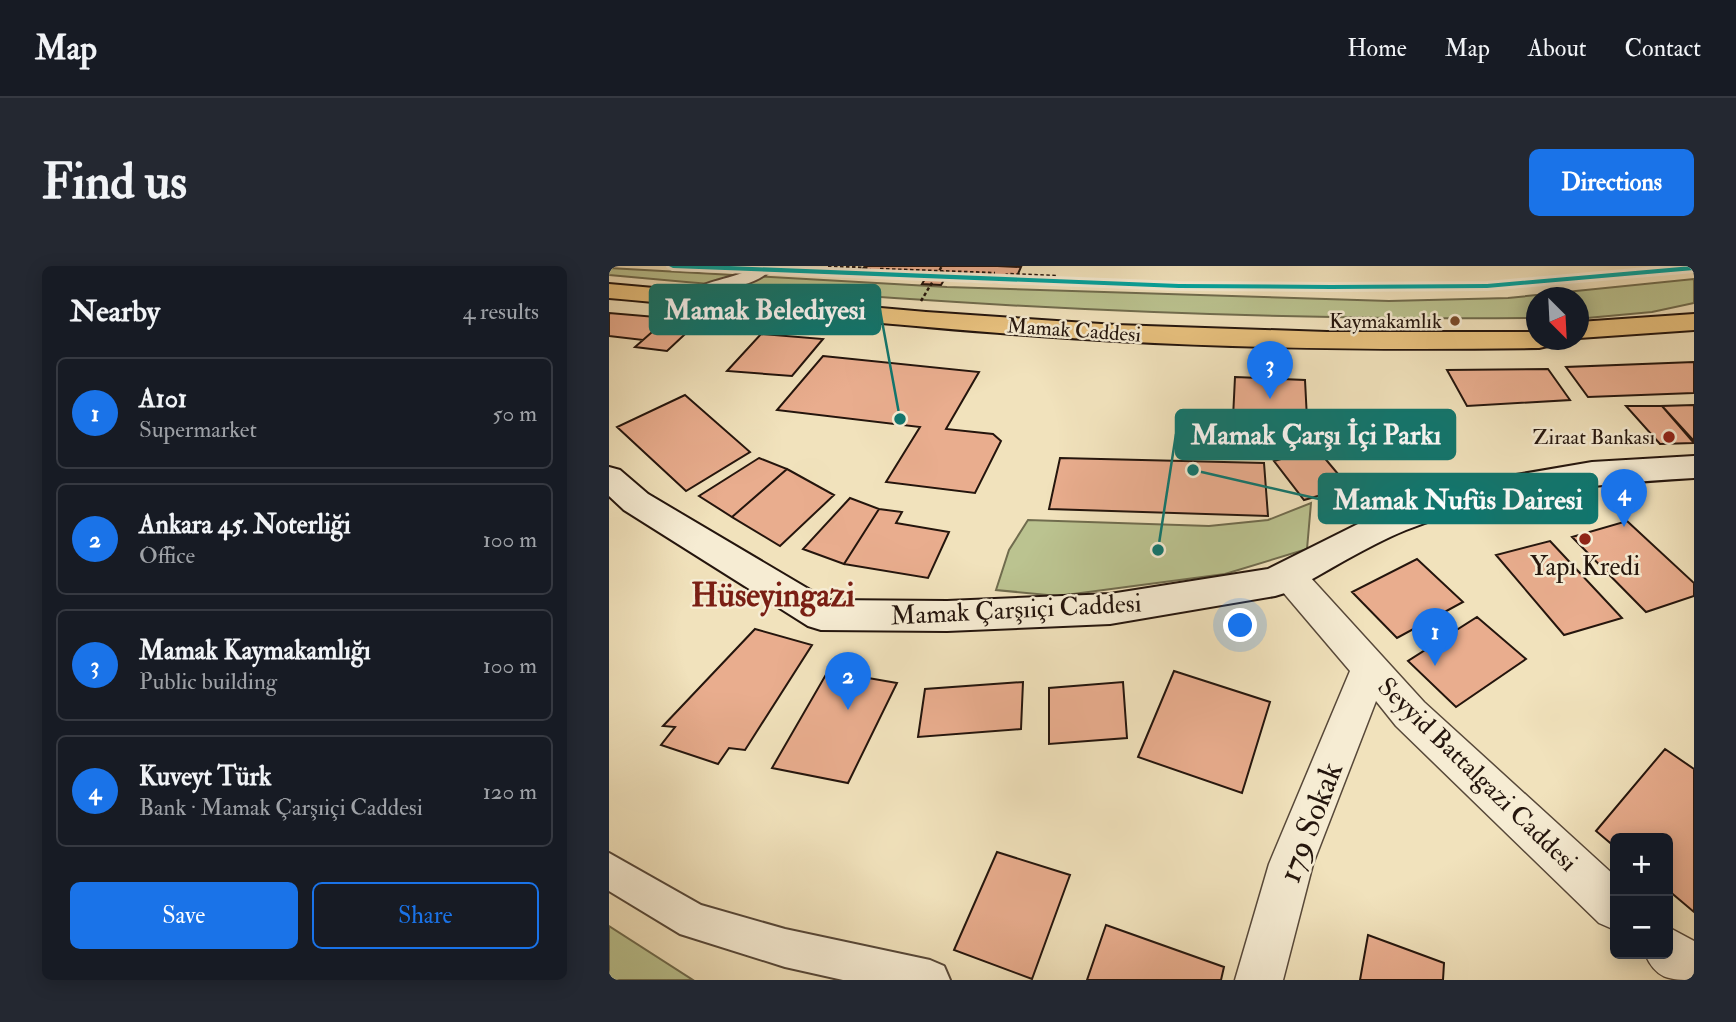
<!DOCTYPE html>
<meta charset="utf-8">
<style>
:root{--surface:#171b24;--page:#242831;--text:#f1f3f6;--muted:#9ea1a6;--line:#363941;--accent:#1a73e8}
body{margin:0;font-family:"IM FELL Double Pica",serif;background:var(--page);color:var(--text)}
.controls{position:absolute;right:21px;bottom:21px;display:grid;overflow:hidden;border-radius:10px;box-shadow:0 4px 18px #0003}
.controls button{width:63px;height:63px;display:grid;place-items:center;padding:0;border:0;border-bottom:2px solid var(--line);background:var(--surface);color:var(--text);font:35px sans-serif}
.compass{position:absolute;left:917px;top:21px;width:63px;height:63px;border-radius:50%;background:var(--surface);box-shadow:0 4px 18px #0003;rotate:156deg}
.you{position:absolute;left:632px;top:360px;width:24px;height:24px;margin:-18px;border:5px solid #fff;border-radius:50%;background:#1a73e8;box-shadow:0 0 0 10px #1a73e833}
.badge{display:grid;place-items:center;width:46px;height:46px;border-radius:50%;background:var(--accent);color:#fff;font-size:23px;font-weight:700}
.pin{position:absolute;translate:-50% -58px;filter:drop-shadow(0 2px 4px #0008)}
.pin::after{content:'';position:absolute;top:37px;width:24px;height:21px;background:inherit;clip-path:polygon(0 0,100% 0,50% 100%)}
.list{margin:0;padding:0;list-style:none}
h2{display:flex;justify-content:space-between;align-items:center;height:91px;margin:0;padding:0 28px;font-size:30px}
h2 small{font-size:23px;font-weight:400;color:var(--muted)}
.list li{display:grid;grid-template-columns:46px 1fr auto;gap:21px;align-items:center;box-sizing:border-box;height:112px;margin:0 14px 14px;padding:0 14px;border:2px solid var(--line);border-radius:10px}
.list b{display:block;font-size:26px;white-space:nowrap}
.list p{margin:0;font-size:23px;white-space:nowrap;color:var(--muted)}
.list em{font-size:23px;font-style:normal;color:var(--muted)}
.actions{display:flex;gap:14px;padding:21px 28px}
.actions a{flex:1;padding:16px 0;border:2px solid var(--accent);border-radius:10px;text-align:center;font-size:24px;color:var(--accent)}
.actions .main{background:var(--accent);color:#fff}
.map{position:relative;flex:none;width:1085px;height:714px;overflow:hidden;border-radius:10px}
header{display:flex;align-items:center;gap:42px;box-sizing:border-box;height:98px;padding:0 35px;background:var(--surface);border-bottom:2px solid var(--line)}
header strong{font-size:33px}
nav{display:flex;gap:38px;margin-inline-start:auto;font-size:24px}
.intro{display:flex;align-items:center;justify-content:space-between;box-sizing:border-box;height:168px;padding:0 42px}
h1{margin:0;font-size:49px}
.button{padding:18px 32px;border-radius:10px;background:var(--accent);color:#fff;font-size:24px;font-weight:700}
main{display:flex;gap:42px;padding:0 42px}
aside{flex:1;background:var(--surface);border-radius:10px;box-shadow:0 4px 18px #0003}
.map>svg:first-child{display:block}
.green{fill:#bbc390;stroke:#706c4e;stroke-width:2}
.building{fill:#e9ad8e;stroke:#24150d;stroke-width:2}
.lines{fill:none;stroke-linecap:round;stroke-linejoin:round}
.minor-casing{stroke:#574839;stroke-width:4}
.tertiary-casing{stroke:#574839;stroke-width:3}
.secondary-casing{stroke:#24150d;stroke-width:4}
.primary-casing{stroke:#24150d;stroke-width:4}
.path{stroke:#24150d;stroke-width:2.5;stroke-dasharray:3.5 2.5;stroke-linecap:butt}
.minor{fill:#f6ecd3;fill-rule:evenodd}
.tertiary{fill:#f6ecd3;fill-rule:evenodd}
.secondary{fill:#f6ecd3;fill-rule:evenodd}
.primary{fill:#e8c17e;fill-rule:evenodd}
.rail-1-casing{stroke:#f6ecd3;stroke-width:6}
.rail-1{fill:#00a49f;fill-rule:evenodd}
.bus-dot{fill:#7a4b2a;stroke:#f6ecd3;stroke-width:2.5}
.poi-dot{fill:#8f2418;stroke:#f6ecd3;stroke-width:2.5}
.labels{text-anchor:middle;stroke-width:5;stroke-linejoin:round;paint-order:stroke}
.far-bus-label{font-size:21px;fill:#24150d;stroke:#f6ecd3;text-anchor:end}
.far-street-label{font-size:21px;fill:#24150d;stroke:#f6ecd3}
.far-poi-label{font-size:21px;fill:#24150d;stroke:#f6ecd3;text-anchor:end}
.poi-label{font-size:26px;fill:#24150d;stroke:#f6ecd3}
.street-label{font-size:26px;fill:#24150d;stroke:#f6ecd3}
.near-street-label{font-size:32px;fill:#24150d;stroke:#f6ecd3}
.district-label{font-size:33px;font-weight:bold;fill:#7a1f14;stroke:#f6ecd3}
.leader{fill:none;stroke:#0f766e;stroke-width:2.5}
.callout-dot{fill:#0f766e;stroke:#f6ecd3;stroke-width:2.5}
.callout{fill:#0f766e;stroke:#0f766e;stroke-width:2.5}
.callout-label{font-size:28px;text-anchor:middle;font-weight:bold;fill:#fff}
</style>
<header>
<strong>Map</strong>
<nav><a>Home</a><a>Map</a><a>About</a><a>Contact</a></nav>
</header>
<div class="intro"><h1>Find us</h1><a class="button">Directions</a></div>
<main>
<aside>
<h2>Nearby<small>4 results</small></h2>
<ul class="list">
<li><span class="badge">1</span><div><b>A101</b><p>Supermarket</p></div><em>50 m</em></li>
<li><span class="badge">2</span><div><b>Ankara 45. Noterliği</b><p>Office</p></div><em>100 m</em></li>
<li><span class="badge">3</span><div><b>Mamak Kaymakamlığı</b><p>Public building</p></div><em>100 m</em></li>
<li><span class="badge">4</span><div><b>Kuveyt Türk</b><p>Bank · Mamak Çarşıiçi Caddesi</p></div><em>120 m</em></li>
</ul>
<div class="actions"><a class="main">Save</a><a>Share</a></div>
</aside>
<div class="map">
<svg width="1085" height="714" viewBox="0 0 1085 714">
<rect width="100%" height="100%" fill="#f1e2bc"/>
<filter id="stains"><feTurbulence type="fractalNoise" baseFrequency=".00286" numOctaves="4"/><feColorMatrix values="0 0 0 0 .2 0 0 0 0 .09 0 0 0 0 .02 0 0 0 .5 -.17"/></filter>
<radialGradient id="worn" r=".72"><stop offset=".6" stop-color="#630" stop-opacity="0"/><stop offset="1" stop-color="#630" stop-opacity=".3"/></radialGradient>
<path class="green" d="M 0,2 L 338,21 L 780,35 L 899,32 L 1085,13 L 1085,37 L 1043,46 L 978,52 L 970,52 L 970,32 L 928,32 L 927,52 C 618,55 308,38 0,9 Z
M 702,237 L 698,283 L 616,308 L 449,330 L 387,324 L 400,284 L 419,254 L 600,260 L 659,254 Z
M 0,660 L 84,714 L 0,714 Z"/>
<path class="building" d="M 256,0 L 388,0 L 412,1 L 405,17 L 335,14 L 332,19 L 313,18 L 316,13 L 248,10 Z
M 0,47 L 59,52 L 34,74 L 0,70 Z
M 59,52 L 90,55 L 58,85 L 26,81 Z
M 152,68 L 214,73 L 183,110 L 118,105 Z
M 214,90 L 370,106 L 337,163 L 384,168 L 392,175 L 366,227 L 277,216 L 311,161 L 168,144 Z
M 1085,96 L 1085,127 L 979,131 L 957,101 Z
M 939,103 L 961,134 L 858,140 L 838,104 Z
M 626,111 L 696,114 L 698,153 L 624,152 Z
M 76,129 L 141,186 L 77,225 L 8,161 Z
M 1085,139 L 1085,175 L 1053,140 Z
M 1017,140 L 1053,140 L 1085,177 L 1051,178 Z
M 708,183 L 740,221 L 695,234 L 665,195 Z
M 150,192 L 178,203 L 123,251 L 90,230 Z
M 451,192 L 655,197 L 659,250 L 440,243 Z
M 178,203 L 225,229 L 171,280 L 123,251 Z
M 241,232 L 270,243 L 235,298 L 194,283 Z
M 270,243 L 293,246 L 287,257 L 340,266 L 319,312 L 235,298 Z
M 1018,255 L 1085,317 L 1085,330 L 1037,346 L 963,271 Z
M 941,275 L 1013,352 L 955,369 L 887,289 Z
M 808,293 L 854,336 L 788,372 L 743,326 Z
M 868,351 L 917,393 L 847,441 L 799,395 Z
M 146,363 L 203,379 L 136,484 L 120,482 L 109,498 L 52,479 L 66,461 L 54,460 Z
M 219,405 L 288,417 L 239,517 L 163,502 Z
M 565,405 L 661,436 L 633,527 L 529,491 Z
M 414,416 L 412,463 L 309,471 L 316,423 Z
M 514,416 L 518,472 L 440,478 L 440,422 Z
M 1056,483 L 1085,503 L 1085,646 L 1059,624 L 1059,572 L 1006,572 L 1006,581 L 987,565 Z
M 388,586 L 461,609 L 423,713 L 345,684 Z
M 497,659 L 615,701 L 612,714 L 478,714 Z
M 759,669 L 835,697 L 834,714 L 751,714 Z"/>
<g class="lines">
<g class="minor-casing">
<path id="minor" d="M 147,0 L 165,0 C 152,17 130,19 110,26 C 101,29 94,35 85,37 L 76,32 C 93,12 125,15 147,0 Z
M 0,587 L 92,639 L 176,663 L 321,694 L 335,700 L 341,714 L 234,714 L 176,701 L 71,668 L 0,625 Z"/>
</g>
<g class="tertiary-casing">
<path id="tertiary" d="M 679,296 L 691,300 L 815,436 L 1006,610 L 1006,664 L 990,657 L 787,460 L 767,435 L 704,598 L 674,714 L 626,714 L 660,598 L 741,405 L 667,318 L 662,309 L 667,300 Z
M 1059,661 L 1085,675 L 1085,714 C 1060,714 1047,713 1036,688 L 1059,688 Z"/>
</g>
<g class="secondary-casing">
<path id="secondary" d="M 1085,190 L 1085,212 C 984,218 893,226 797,264 C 757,280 718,306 679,326 L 666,330 L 501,358 L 338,365 L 212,364 L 199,360 L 15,244 L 0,230 L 0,201 L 11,204 L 39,228 L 218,334 L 338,335 L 501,328 L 659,303 L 771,247 L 872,215 L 983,196 Z"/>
</g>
<g class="primary-casing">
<path id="primary" d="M 0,18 L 317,46 L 507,59 L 718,66 L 928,66 L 928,74 L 943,74 L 939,80 L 930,82 C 789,84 648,83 507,75 C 337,65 169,47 0,32 Z
M 1085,48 L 1085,64 L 970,72 L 970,56 Z"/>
</g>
<path class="path" d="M 219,0 L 259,2 L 265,8 L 311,10 L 320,7
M 271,3 L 386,7
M 332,5 L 342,11 L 386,13 L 399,8 L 447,10
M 312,35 L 333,0"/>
<use href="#minor" class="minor"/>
<use href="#tertiary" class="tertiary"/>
<use href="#secondary" class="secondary"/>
<use href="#primary" class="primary"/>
<g class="rail-1-casing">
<path id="rail-1" d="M 60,0 L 120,0 L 570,18 L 722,19 L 878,18 L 1083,0 L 1085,0 L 1085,4 L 878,22 L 722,23 L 570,22 L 64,2 Z"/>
</g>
<use href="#rail-1" class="rail-1"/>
</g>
<circle class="bus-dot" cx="846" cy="55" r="6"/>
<g class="poi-dot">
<circle cx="1060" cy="171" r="7"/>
<circle cx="976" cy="273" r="7"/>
</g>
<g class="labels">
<g class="far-bus-label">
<text x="833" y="62">Kaymakamlık</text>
</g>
<g class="far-street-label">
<text transform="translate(465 64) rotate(4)" y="7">Mamak Caddesi</text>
</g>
<g class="far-poi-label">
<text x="1046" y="178">Ziraat Bankası</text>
</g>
<g class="poi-label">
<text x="976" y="309">Yapı Kredi</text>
</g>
<g class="street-label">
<text transform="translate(407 343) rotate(-3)" y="9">Mamak Çarşıiçi Caddesi</text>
<text transform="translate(869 508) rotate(44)" y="9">Seyyid Battalgazi Caddesi</text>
</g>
<g class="near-street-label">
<text transform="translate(701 556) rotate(-69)" y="11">179 Sokak</text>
</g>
<g class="district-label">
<text x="164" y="340">Hüseyingazi</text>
</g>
</g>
<path class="leader" d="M291 153L271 44M549 284L567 168M584 204L710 233"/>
<g class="callout-dot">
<circle cx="291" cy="153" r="7"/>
<circle cx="549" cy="284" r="7"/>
<circle cx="584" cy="204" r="7"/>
</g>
<g class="callout">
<rect x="41" y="19" width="230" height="49" rx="7"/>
<rect x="567" y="144" width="279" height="49" rx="7"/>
<rect x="710" y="208" width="278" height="49" rx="7"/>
</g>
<g class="callout-label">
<text x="156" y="53">Mamak Belediyesi</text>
<text x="707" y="178">Mamak Çarşı İçi Parkı</text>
<text x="849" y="243">Mamak Nufüs Dairesi</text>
</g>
<rect width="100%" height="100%" filter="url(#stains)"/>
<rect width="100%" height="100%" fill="url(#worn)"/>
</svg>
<div class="controls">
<button>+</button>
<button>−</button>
</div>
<svg class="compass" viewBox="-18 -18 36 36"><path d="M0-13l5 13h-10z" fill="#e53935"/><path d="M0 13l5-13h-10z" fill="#9ea1a6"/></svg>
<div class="you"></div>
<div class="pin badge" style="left:826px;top:400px">1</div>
<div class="pin badge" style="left:239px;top:444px">2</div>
<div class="pin badge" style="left:661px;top:133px">3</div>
<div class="pin badge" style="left:1015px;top:261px">4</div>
</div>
</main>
